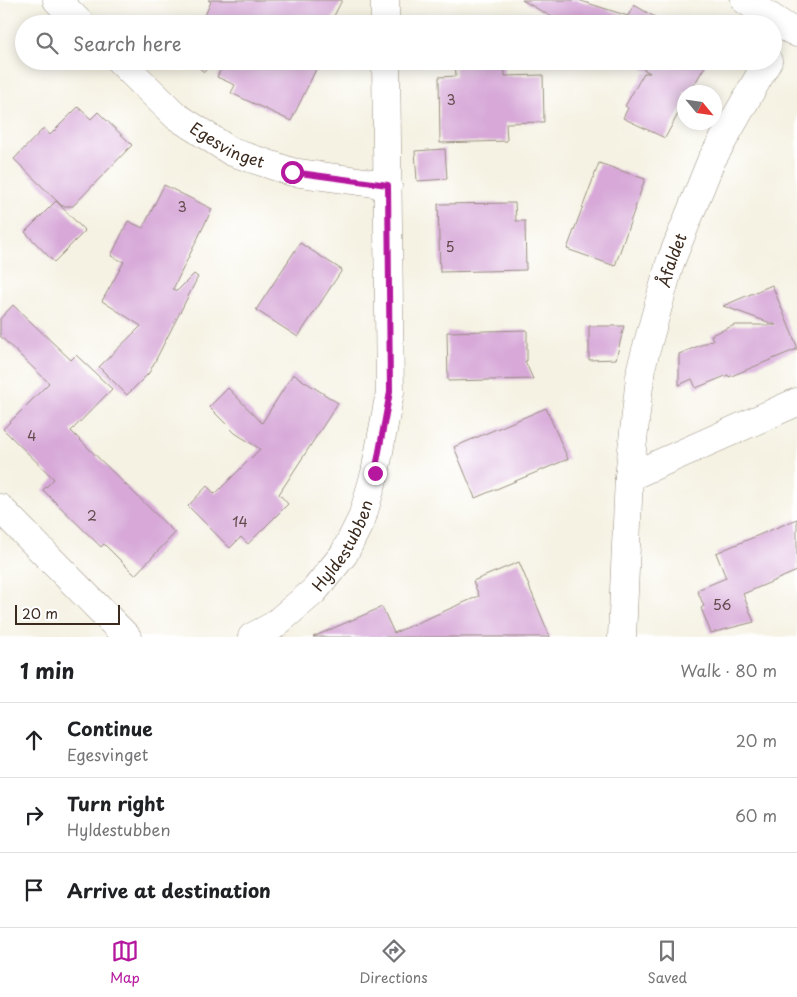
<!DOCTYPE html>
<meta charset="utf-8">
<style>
:root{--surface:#fff;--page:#f6f6f6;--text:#202124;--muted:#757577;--line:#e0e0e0;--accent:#b5179e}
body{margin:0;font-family:"Playpen Sans",sans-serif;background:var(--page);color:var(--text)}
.compass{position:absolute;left:677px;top:85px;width:45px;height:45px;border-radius:50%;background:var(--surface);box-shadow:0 2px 12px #0003;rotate:119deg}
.scale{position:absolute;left:15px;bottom:12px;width:105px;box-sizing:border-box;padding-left:5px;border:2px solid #3b2a1e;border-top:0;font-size:14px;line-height:18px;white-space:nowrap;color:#3b2a1e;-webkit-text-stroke:4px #fff;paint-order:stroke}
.stop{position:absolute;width:15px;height:15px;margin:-11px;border:4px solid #b5179e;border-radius:50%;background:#fff}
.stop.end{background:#b5179e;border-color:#fff;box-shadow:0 1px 5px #0008}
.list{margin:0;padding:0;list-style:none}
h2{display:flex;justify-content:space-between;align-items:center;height:65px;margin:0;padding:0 20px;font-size:21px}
h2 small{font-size:16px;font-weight:400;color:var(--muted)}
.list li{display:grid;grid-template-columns:32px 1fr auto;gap:15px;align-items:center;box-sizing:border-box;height:75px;padding:0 20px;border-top:1px solid var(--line)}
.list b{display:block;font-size:19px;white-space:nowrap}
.list p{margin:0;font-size:16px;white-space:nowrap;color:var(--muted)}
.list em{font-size:16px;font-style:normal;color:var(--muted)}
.icon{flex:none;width:28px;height:28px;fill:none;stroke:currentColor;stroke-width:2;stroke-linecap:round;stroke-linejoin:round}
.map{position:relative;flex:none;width:797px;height:637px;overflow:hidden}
.search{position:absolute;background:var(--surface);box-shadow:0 2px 12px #0003;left:15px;right:15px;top:15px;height:55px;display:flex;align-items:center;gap:12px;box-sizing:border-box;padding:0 18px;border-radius:28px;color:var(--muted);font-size:19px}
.sheet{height:290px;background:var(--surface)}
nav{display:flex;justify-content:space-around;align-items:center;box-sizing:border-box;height:70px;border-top:1px solid var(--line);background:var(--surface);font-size:14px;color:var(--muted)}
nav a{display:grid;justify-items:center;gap:2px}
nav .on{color:var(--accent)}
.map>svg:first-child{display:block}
.building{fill:#d7a8d8}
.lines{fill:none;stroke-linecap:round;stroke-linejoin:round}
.minor-casing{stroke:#988e80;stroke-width:29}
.minor{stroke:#fff;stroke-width:28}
.route{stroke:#b5179e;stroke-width:6}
.labels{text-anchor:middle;stroke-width:4;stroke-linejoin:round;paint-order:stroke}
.number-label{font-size:14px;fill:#624a4c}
.street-label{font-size:16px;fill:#3b2a1e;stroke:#fff}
</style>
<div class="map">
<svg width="797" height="637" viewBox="0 0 797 637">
<rect width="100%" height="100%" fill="#fff"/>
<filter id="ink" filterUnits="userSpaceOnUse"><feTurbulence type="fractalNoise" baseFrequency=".02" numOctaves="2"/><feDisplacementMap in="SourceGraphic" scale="10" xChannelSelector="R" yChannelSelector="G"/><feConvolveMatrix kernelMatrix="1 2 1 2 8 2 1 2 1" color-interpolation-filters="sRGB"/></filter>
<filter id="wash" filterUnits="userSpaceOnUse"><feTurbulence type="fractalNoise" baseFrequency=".0096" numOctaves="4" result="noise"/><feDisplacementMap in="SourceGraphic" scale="20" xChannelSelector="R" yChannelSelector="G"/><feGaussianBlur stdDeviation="1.12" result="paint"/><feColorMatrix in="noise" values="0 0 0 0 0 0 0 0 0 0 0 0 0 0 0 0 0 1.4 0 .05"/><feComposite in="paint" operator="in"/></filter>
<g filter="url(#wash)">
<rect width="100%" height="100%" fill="#f5f2e3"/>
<g id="blocks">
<path class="building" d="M 208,0 L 342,0 L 330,24 L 201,24 L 211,2 Z
M 522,0 L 578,0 L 628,16 L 634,5 L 667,24 L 564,24 Z
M 192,61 L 214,61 L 204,72 Z
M 225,61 L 320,61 L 291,121 L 231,93 L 235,85 L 217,77 Z
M 455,61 L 504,61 L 505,76 L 543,75 L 544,122 L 506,123 L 507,141 L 440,143 L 439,77 L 456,76 Z
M 630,61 L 708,61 L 690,92 L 684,92 L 684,103 L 665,138 L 623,118 L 628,108 L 625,106 L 644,73 L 650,73 Z
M 78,107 L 91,119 L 98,112 L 132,145 L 73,206 L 62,206 L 14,159 L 44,128 L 50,135 Z
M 445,149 L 447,179 L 417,181 L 415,151 Z
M 599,163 L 645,179 L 615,266 L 567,249 Z
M 164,185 L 212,209 L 173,289 L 177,291 L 194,274 L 198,277 L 149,373 L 127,395 L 99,367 L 141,326 L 102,301 L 124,262 L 111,256 L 128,221 L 143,228 Z
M 56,201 L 85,231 L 54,262 L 25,232 Z
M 515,203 L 516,221 L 525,221 L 526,270 L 440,272 L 438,204 Z
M 300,243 L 342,270 L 298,337 L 256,310 Z
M 772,285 L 797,346 L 797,349 L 729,377 L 728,375 L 696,388 L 692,379 L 679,385 L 679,354 L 713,340 L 711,335 L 735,325 L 776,325 L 723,306 Z
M 13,305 L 71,360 L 76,355 L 112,389 L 71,431 L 175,533 L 135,575 L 104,544 L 101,547 L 43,490 L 54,479 L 3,429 L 49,383 L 0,336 L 0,319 Z
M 589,326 L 624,326 L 616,359 L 589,360 Z
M 527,330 L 527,361 L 525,361 L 533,379 L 448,381 L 447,332 Z
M 293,374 L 338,403 L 279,494 L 288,504 L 248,544 L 241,537 L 230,548 L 188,506 L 207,486 L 215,494 L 260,449 L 235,433 L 209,407 L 228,388 L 262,423 Z
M 546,408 L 568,459 L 475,498 L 454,447 Z
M 797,519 L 797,571 L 743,594 L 754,622 L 711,633 L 701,608 L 704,606 L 697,590 L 726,578 L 716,553 Z
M 519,562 L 550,637 L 313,637 L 382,607 L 394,633 L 479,596 L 473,581 Z"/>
</g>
</g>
<g filter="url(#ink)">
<use href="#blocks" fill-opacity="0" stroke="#988e80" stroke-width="1"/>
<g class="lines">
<g class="minor-casing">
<g id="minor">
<path d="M 57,0 L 81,24"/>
<path d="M 385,0 L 385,24"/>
<path d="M 745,0 L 787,28 L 797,33"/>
<path id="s1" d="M 120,61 L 176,116 L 232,152 L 292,172 L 388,185"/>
<path d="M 629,477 L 797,402"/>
<path d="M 0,508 L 127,637"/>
<path id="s2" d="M 252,637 L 273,626 L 314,591 L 344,554 L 362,518 L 375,473 L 390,392 L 386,61"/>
<path id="s3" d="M 622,637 L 629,477 L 641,368 L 670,263 L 711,161 L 768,61"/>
</g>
</g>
<use href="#minor" class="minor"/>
</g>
</g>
<g class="lines" filter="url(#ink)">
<path class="route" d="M 292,172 L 388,185 L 390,392 L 375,473"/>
</g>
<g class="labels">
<g class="number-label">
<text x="451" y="105">3</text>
<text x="182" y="212">3</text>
<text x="450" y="252">5</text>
<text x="32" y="441">4</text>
<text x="92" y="521">2</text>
<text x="240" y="527">14</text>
<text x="722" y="610">56</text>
</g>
<g class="street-label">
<text dy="6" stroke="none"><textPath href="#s1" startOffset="138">Egesvinget</textPath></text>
<text dy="6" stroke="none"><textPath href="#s3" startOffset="382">Åfaldet</textPath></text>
<text dy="6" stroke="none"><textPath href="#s2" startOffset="132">Hyldestubben</textPath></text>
</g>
</g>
</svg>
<svg class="compass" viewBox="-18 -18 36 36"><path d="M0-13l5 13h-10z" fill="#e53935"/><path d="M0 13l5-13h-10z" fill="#757577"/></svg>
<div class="scale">20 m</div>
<div class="stop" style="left:292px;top:172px"></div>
<div class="stop end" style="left:375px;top:473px"></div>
<div class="search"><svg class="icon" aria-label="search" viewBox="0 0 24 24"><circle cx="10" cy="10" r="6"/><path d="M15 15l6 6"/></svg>Search here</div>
</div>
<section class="sheet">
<h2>1 min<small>Walk · 80 m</small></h2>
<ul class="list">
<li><svg class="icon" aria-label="ahead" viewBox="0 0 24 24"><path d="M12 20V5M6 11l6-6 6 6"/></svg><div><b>Continue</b><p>Egesvinget</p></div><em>20 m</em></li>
<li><svg class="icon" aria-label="right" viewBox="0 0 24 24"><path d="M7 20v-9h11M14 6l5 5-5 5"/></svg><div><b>Turn right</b><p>Hyldestubben</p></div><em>60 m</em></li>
<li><svg class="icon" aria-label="arrive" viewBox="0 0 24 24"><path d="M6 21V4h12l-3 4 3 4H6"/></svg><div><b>Arrive at destination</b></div></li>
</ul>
</section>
<nav>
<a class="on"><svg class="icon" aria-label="map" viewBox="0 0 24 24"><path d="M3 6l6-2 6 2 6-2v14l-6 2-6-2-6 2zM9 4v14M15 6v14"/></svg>Map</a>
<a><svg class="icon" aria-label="directions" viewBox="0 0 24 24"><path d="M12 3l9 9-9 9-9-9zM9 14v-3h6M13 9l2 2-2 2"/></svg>Directions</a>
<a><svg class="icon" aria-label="saved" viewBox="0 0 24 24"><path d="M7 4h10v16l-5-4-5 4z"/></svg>Saved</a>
</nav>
